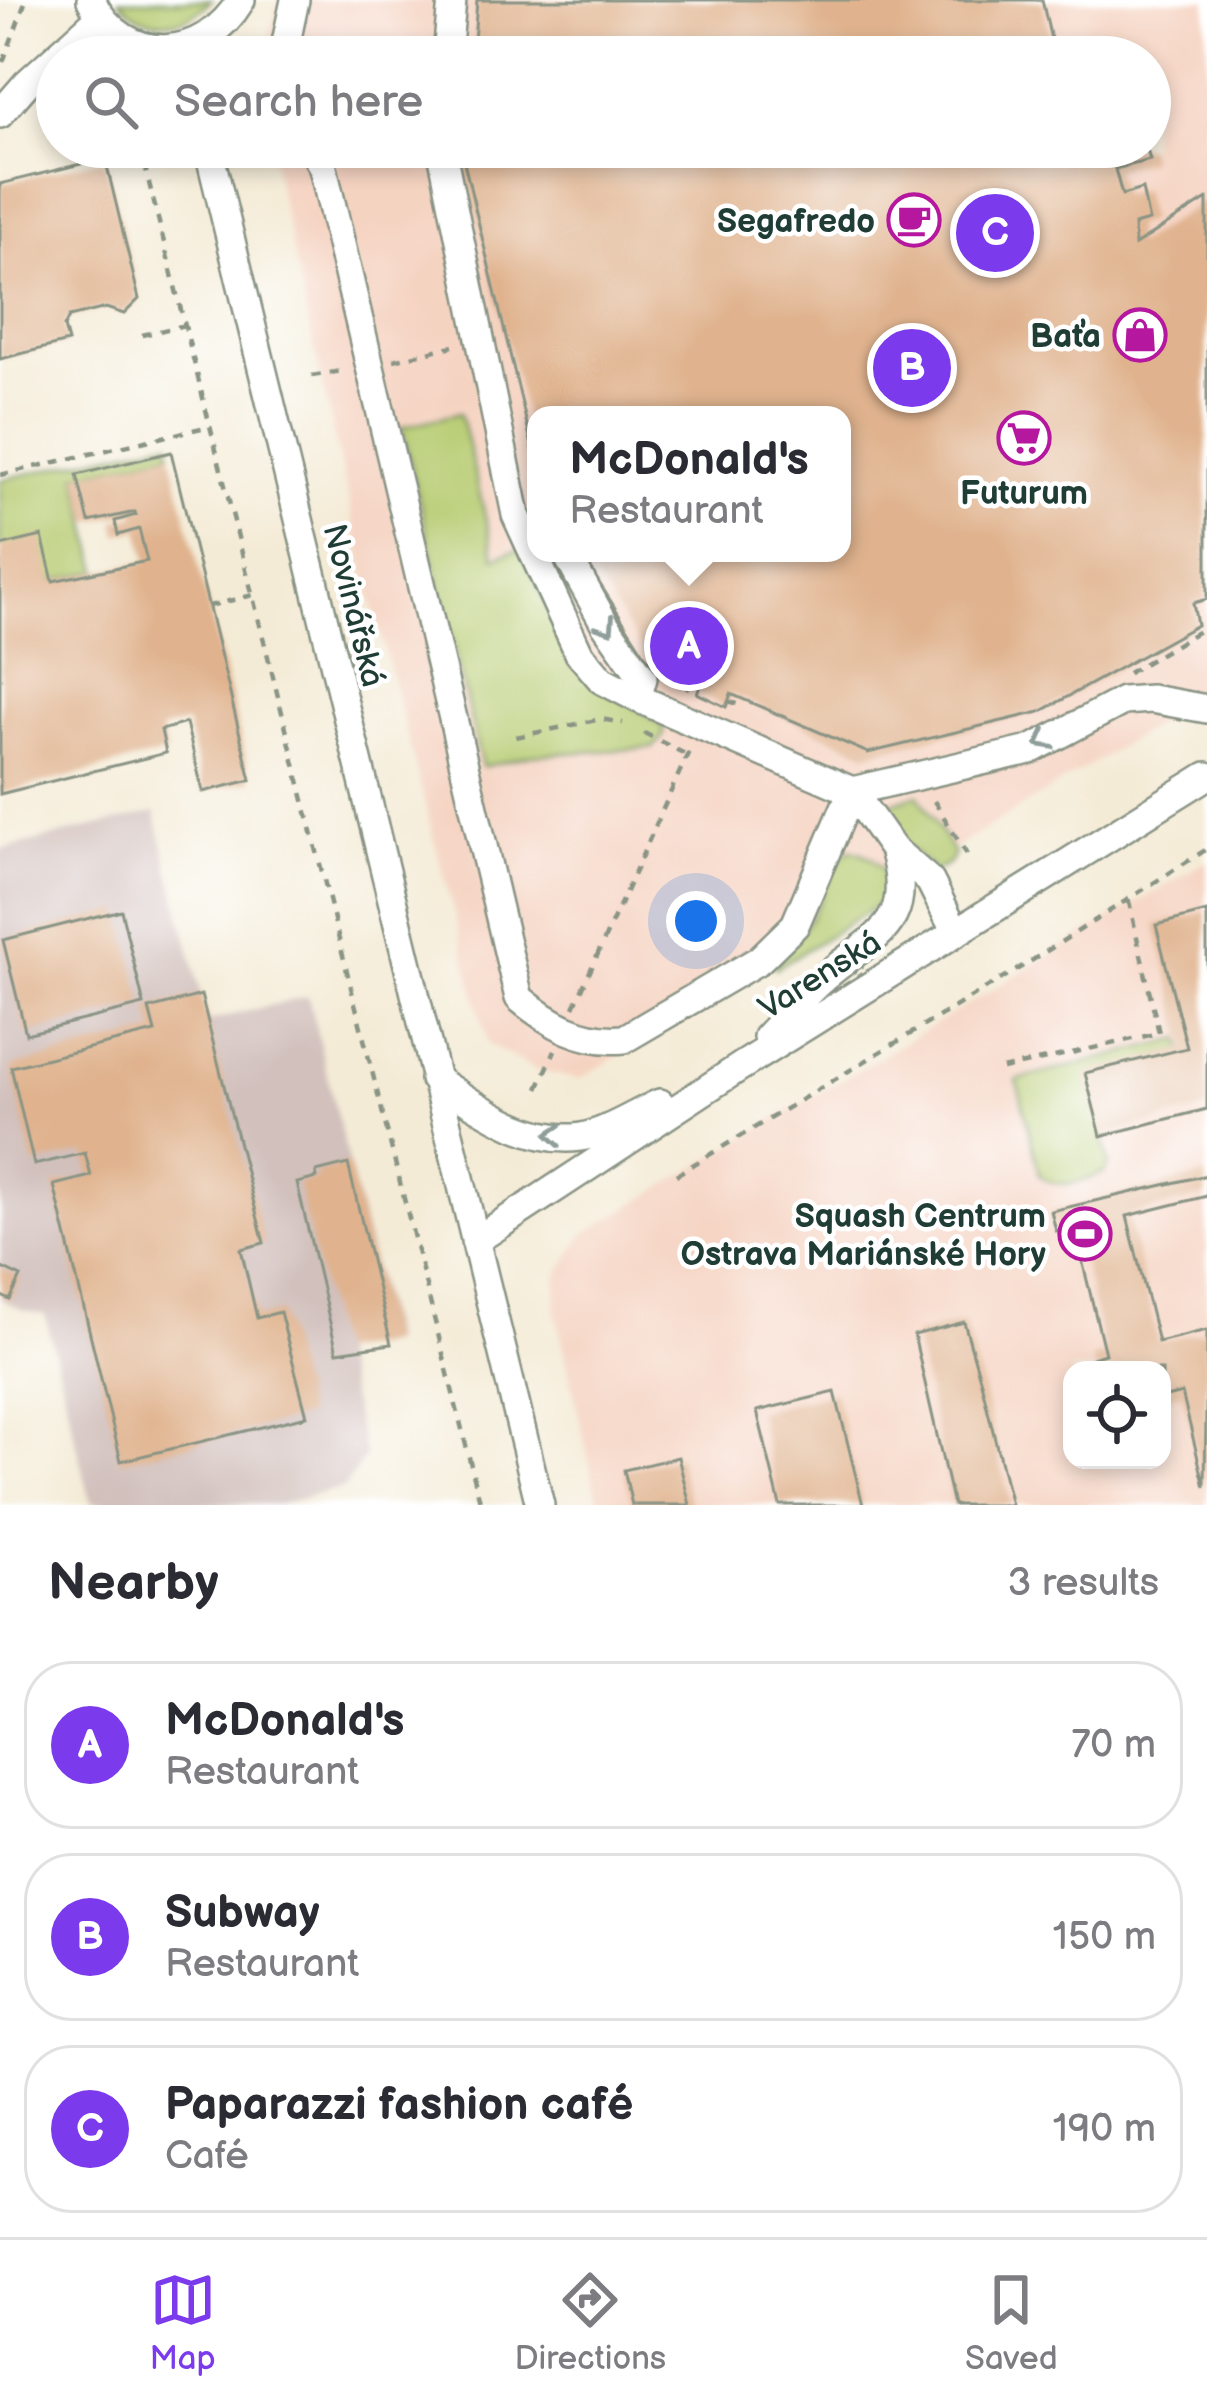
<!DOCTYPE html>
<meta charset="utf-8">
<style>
:root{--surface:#fff;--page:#f2f2f3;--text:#2b2b33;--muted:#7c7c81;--line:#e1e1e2;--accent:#7c3aed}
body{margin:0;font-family:"Balsamiq Sans",sans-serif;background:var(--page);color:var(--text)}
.controls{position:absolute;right:36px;bottom:36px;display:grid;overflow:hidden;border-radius:24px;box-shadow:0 6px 18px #0003}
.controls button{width:108px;height:108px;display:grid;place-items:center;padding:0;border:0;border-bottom:3px solid var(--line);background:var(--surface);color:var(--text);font:60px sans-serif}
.you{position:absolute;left:696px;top:921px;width:42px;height:42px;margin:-30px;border:9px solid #fff;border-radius:50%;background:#1a73e8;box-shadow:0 0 0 18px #1a73e833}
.badge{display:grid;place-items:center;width:78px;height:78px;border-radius:50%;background:var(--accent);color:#fff;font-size:39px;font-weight:700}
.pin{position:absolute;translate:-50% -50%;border:6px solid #fff;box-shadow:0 3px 12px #0006}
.popup{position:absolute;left:527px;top:406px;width:324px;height:156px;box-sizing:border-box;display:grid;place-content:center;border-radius:24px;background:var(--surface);filter:drop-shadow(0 3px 9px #0005);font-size:39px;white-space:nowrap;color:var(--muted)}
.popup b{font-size:45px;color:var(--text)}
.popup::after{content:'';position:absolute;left:50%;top:100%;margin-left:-24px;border:24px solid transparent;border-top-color:var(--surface)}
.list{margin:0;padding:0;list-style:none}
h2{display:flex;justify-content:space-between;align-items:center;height:156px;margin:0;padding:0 48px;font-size:51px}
h2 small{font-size:39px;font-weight:400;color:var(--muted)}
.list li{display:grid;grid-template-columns:78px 1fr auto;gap:36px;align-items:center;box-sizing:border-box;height:168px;margin:0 24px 24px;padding:0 24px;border:3px solid var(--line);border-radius:48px}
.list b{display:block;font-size:45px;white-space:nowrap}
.list p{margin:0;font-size:39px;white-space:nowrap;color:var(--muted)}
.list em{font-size:39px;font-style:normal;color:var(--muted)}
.icon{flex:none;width:66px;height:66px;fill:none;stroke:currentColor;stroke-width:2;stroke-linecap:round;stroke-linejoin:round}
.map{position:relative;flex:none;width:1207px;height:1505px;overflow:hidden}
.search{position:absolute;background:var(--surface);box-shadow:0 6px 18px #0003;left:36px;right:36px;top:36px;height:132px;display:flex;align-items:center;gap:30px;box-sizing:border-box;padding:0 42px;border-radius:66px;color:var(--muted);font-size:45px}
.sheet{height:732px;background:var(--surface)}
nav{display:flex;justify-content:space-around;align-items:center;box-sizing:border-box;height:168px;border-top:3px solid var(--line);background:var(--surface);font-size:33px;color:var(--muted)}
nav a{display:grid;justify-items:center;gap:6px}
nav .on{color:var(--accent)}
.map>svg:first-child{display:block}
.built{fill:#f5d3c1;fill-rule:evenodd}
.industrial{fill:#d1c0bc}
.green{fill:#b6cb70;stroke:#6a8452;stroke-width:3}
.building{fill:#e0b38e}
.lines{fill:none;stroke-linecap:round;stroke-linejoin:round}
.minor-casing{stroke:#8a9485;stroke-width:32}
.path{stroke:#8a9485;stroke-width:4.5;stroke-dasharray:9 9;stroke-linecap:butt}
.minor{stroke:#fff;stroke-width:27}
.oneway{stroke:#8f9e9a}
.labels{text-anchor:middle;stroke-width:9;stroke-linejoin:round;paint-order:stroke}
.poi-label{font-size:33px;font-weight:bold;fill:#1f3d34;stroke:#fff;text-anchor:end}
.street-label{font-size:33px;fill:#1f3d34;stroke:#fff}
</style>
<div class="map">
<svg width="1207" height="1505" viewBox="0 0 1207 1505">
<rect width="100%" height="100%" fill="#fff"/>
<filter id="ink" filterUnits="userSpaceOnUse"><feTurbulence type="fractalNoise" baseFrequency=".00833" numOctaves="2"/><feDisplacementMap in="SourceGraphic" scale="24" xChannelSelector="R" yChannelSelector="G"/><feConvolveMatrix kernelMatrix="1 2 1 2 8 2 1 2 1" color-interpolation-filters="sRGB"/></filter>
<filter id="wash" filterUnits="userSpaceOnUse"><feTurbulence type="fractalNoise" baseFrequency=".004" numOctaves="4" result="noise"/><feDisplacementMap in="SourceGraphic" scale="48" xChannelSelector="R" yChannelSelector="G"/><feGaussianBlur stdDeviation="2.7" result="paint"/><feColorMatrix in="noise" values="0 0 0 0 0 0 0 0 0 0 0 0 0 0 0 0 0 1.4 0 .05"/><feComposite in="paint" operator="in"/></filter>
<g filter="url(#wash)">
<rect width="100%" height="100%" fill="#f4ebd6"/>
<path class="built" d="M 279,0 L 1207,0 L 1207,693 L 580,1079 L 537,1071 L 488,1044 L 367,583 L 269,147 L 1150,147 L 1150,57 L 264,57 ZM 536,415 L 842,415 L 842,553 L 536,553 Z
M 1207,861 L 1207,1505 L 599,1505 L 556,1314 L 557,1276 L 584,1234 ZM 1072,1370 L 1162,1370 L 1162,1460 L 1072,1460 Z"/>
<path class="industrial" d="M 155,812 L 208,1021 L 308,996 L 391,1338 L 391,1344 L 339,1351 L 365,1457 L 344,1488 L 277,1505 L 91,1503 L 45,1315 L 23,1310 L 0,1299 L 0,850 Z"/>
<path class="green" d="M 119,0 L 211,0 C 185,29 144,31 119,0 Z
M 460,413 L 495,557 L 521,549 L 573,663 L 664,727 L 663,736 L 653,748 L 531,755 L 482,767 L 402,427 Z
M 169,441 L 171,452 L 77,475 L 99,571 L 53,581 L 0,546 L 0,480 Z
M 918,794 L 954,854 L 949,864 L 935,871 L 885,828 L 884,814 L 890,804 Z
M 849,850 C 875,853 889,872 891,897 L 776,968 L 773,964 C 794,947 807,925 820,900 C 828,883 832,860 849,850 Z
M 1181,1039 L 1184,1050 L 1088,1074 L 1109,1164 L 1104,1173 C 1083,1181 1058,1192 1040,1175 L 1017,1080 Z"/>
<g id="blocks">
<path class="building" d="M 477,0 L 1042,0 L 1055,57 L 473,57 Z
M 465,147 L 1146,147 L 1150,160 L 1115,169 L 1122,195 L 1142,189 L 1149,221 L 1134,225 L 1135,245 L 1207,199 L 1207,599 L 1193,603 L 1197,625 L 1040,712 L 868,753 L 731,694 L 726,707 L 697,693 L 702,682 L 647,658 L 580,553 L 842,553 L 842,415 L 536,415 L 534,454 L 464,162 Z
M 105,158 L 139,299 L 124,314 L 106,308 L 69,317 L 64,327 L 68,342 L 0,359 L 0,184 Z
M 171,452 L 251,780 L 203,792 L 186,723 L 161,730 L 166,753 L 0,794 L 0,546 L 42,536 L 53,581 L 147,561 L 139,529 L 118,535 L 115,521 L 136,515 L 135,512 L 89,522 L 77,475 Z
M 121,910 L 144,1005 L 26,1034 L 3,940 Z
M 1207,912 L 1207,1109 L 1101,1136 L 1085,1073 L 1187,1048 L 1156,925 Z
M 201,995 L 264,1243 L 241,1249 L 257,1318 L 280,1312 L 307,1416 L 121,1461 L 54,1185 L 91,1176 L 85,1153 L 34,1165 L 11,1067 L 155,1032 L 149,1009 Z
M 348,1164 L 391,1344 L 337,1352 L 297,1183 L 317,1178 L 316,1172 Z
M 1207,1175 L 1207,1196 L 1127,1216 L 1158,1342 L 1207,1330 L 1205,1487 L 1182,1393 L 1162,1398 L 1162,1370 L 1095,1370 L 1092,1358 L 1105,1354 L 1074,1227 L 1056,1231 L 1051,1211 Z
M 0,1267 L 21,1277 L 10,1300 L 0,1295 Z
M 964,1322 L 981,1382 L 1011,1505 L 953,1505 L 914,1335 Z
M 835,1392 L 863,1505 L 780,1505 L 757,1411 Z
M 678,1457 L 690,1505 L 632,1505 L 624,1470 Z"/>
</g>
</g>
<g filter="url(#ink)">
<use href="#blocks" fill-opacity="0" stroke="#8a9485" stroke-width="3"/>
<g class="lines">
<g class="minor-casing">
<path id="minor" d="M 91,0 C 125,68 204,62 241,0
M 283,57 L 295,0
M 447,57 L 452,0
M 0,114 L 27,83 L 100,17
M 208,147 L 540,1505
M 312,147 L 323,168 L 519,998 C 550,1024 583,1043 624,1039 L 759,960 L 795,925 L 852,791
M 441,147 L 516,515 L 579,653 L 602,680 L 637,698 L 852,791 L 893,849 L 930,881 L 955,931
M 566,553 L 605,624 L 643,678 L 637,698
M 852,791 L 1030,750 L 1123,701 L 1151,699 L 1207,709
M 767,1037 C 785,1019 801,998 819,982 C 870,935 917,931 893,849
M 434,1079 C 478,1106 527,1145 581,1137 C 607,1133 636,1113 660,1103
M 475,1241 L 740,1067 L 1207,776"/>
</g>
<path class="path" d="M 3,62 L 26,0
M 45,100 L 51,105 L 57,99
M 140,147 L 481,1505
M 142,335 L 185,325
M 394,360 L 453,346
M 312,376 L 342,371
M 0,475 L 210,426
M 209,606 L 253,595
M 1128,673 L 1207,626
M 686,689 L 689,682 L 700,686
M 728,701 L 739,705 L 737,710
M 644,733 L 687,755
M 516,737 L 601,719 L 623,723
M 934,801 L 969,858
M 574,1007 L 690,749
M 1002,1069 L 1159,1033 L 1128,898
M 538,1089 L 555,1050
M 676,1175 L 1028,963 L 1207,849"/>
<use href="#minor" class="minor"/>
</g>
<defs><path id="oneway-chevron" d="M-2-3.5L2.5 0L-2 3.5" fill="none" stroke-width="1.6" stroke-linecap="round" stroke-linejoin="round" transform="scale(3)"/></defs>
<g class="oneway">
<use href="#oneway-chevron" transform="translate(607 626) rotate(57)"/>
<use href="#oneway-chevron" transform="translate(1044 741) rotate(152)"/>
<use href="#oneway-chevron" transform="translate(554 1135) rotate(-176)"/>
</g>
</g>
<defs>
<g id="cafe-ring" transform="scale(2.7)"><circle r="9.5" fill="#fff" stroke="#b5179e" stroke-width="1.5"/><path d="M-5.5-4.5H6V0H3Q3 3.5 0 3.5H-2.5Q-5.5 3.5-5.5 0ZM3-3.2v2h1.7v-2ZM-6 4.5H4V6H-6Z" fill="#b5179e"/></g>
<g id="shop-ring" transform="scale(2.7)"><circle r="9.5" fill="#fff" stroke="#b5179e" stroke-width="1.5"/><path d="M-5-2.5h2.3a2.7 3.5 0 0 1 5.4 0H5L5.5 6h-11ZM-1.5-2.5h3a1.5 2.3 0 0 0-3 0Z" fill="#b5179e"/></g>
<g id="supermarket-ring" transform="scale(2.7)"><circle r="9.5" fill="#fff" stroke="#b5179e" stroke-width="1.5"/><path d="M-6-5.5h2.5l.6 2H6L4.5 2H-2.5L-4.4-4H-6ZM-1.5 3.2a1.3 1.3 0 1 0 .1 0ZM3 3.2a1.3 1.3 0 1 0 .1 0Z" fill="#b5179e"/></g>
<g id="stadium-ring" transform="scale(2.7)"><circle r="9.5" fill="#fff" stroke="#b5179e" stroke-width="1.5"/><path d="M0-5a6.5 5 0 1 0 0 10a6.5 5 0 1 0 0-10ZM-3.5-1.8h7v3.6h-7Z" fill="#b5179e"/></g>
</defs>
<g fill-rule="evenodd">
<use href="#cafe-ring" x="914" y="220"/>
<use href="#shop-ring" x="1140" y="335"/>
<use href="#supermarket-ring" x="1024" y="438"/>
<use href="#stadium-ring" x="1085" y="1234"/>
</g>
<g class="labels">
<g class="poi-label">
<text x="875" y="232">Segafredo</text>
<text x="1101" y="347">Baťa</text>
<text x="1024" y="504" text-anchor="middle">Futurum</text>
<text x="1046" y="1227">Squash Centrum<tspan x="1046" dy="38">Ostrava Mariánské Hory</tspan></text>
</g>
<g class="street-label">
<text transform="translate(355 605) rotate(76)" y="12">Novinářská</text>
<text transform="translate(819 974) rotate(-32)" y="12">Varenská</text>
</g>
</g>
</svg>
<div class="controls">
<button><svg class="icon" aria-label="locate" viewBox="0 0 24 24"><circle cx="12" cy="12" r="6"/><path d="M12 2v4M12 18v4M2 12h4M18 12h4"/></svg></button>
</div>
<div class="you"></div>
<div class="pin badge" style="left:689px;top:646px">A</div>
<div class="popup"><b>McDonald's</b>Restaurant</div>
<div class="pin badge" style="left:912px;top:368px">B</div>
<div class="pin badge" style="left:995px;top:233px">C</div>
<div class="search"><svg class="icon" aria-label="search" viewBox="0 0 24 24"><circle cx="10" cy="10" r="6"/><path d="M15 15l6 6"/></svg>Search here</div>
</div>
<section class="sheet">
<h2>Nearby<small>3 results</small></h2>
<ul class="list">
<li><span class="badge">A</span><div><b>McDonald's</b><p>Restaurant</p></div><em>70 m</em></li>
<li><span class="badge">B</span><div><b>Subway</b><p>Restaurant</p></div><em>150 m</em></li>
<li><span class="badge">C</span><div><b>Paparazzi fashion café</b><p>Café</p></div><em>190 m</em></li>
</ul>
</section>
<nav>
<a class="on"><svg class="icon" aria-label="map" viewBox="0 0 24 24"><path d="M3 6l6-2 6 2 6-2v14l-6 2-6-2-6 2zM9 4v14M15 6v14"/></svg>Map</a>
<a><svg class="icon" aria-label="directions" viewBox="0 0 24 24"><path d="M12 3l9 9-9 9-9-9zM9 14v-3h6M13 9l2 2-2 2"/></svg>Directions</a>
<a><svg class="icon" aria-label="saved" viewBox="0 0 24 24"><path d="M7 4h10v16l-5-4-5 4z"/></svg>Saved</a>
</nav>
